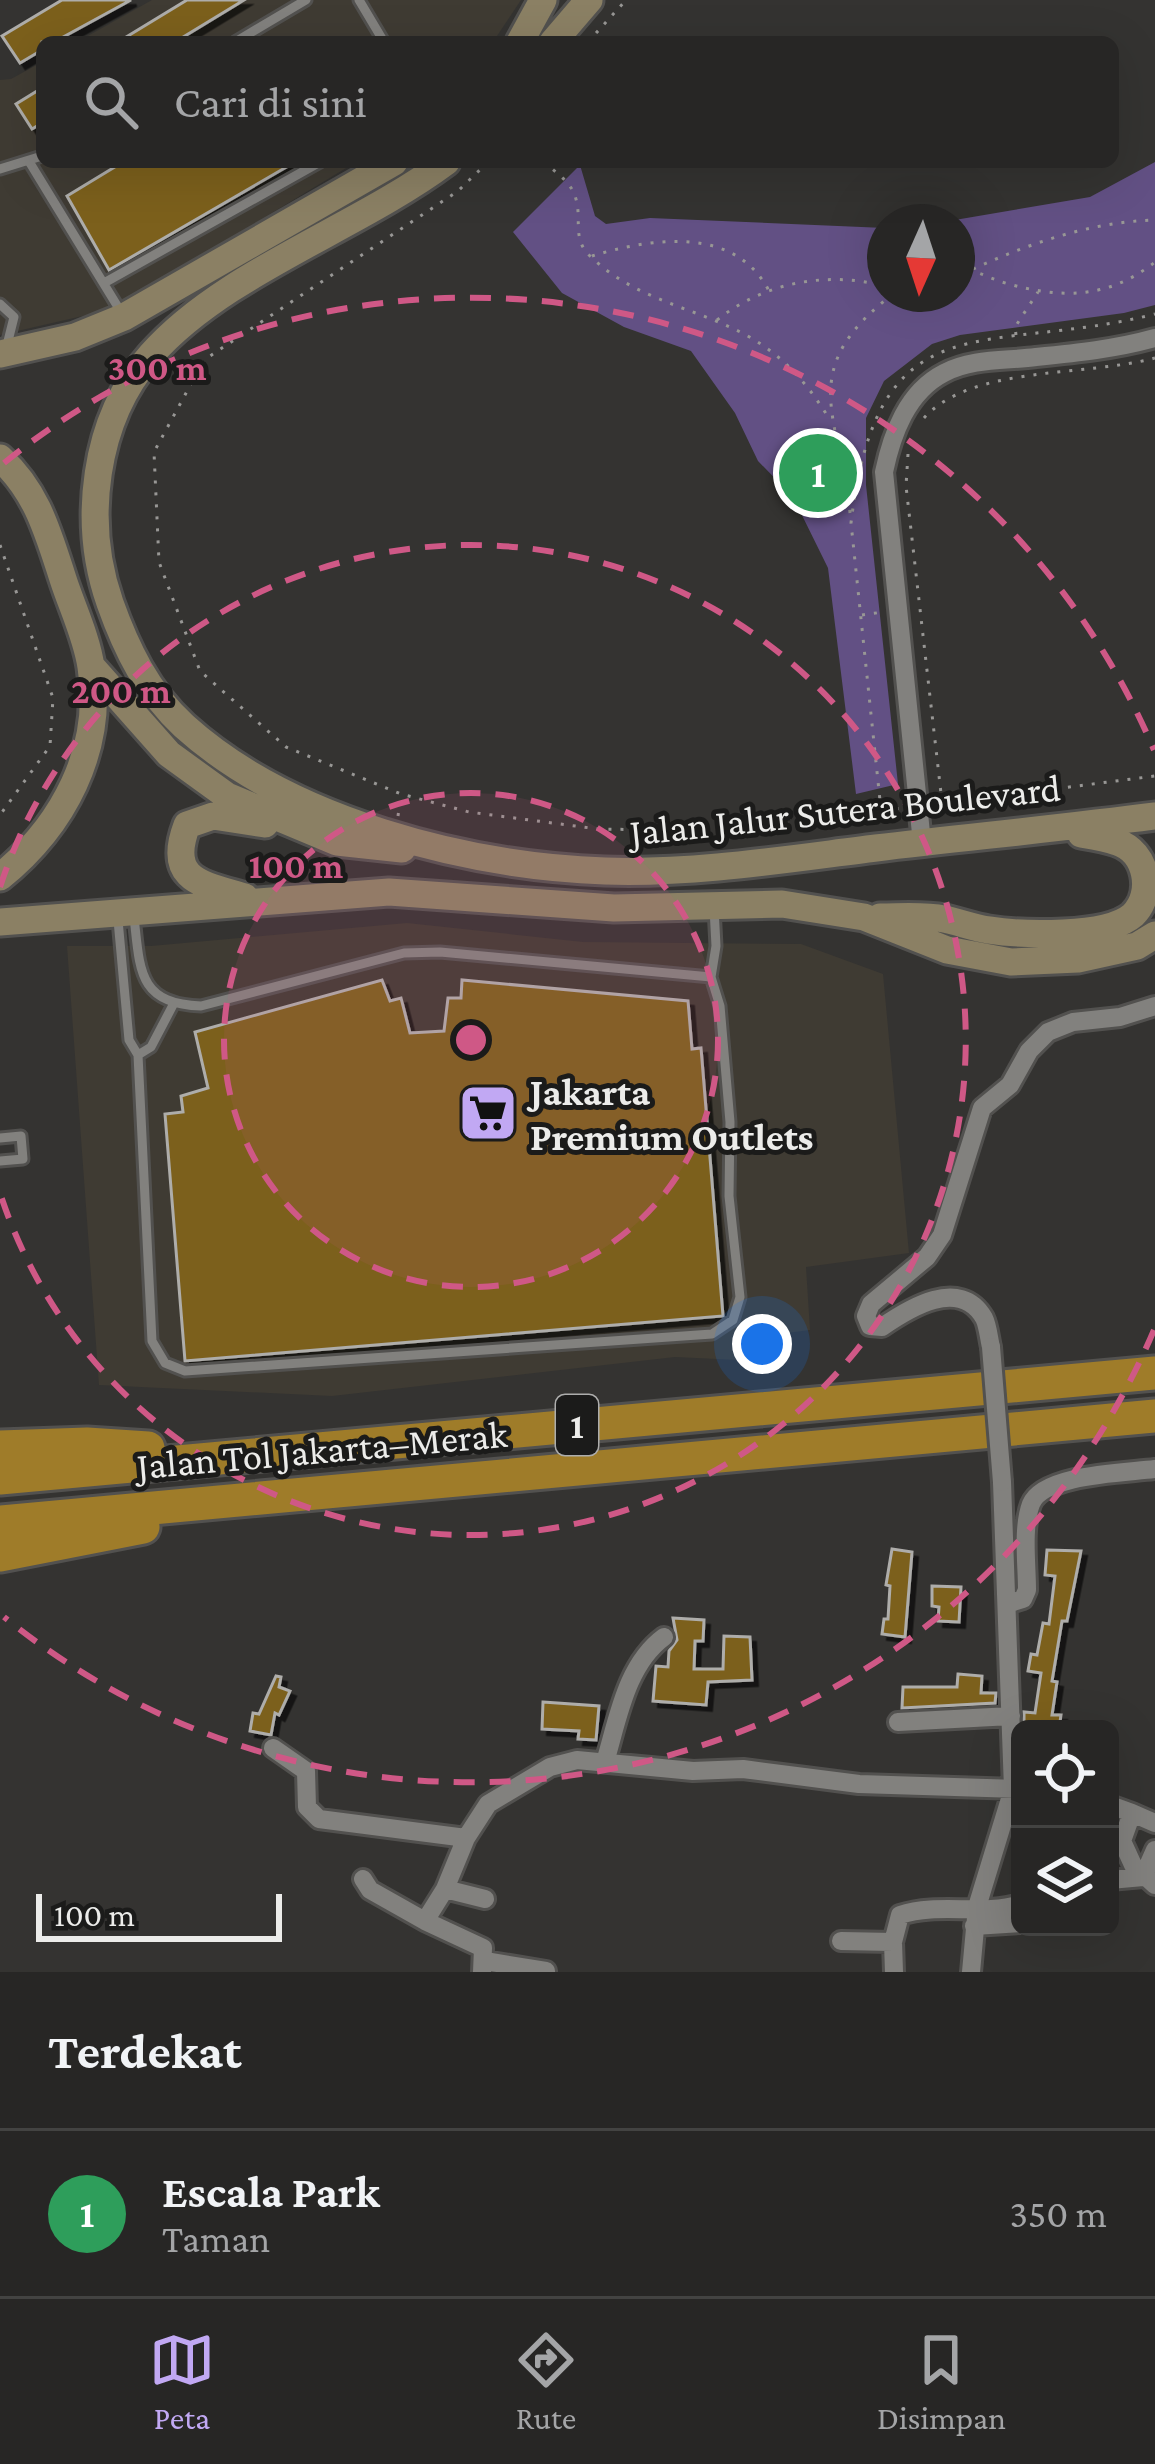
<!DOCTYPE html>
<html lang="id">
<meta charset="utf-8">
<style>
:root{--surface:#272625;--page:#2f2e2d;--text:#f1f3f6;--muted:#a4a5a7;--line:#434342;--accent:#c1a8f3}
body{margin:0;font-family:"Crimson Pro",serif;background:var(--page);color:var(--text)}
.controls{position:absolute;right:36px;bottom:36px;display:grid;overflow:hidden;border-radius:18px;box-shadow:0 12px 48px #0002}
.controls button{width:108px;height:108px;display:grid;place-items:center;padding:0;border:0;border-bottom:3px solid var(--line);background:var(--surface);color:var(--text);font:60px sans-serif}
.compass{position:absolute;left:867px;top:204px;width:108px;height:108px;border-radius:50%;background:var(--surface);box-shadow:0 12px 48px #0002;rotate:183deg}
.scale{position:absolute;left:36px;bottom:30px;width:246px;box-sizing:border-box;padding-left:12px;border:6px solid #ececea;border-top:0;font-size:33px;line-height:42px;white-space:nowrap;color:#ececea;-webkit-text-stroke:9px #1b1b1a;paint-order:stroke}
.you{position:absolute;left:762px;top:1344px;width:42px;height:42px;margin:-30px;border:9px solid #fff;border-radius:50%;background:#1a73e8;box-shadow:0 0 0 18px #1a73e833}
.badge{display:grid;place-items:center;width:78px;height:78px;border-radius:50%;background:var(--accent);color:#fff;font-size:39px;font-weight:700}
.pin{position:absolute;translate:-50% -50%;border:6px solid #fff;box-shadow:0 3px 12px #0006}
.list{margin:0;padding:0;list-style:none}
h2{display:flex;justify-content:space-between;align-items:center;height:156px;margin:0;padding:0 48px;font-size:51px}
h2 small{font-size:39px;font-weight:400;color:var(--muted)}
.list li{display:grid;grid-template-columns:78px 1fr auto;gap:36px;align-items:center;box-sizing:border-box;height:168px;padding:0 48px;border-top:3px solid var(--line)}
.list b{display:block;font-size:45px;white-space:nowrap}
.list p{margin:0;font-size:39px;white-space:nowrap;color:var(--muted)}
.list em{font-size:39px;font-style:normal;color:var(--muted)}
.icon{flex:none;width:66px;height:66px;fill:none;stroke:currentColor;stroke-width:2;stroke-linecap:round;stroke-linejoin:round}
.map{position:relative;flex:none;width:1155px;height:1972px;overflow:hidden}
.search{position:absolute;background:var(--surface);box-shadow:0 12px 48px #0002;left:36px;right:36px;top:36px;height:132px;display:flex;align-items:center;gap:30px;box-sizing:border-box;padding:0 42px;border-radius:18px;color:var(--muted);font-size:45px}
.sheet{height:324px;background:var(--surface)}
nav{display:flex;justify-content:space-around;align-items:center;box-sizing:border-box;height:168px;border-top:3px solid var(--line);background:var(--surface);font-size:33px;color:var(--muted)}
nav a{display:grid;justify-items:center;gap:6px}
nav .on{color:var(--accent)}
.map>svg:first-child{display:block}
.built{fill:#3f3b33}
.green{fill:#625084}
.building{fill:#7c601e;stroke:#aeadaa;stroke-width:3;filter:url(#shadow)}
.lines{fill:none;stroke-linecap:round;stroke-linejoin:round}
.lane-casing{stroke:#52514f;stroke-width:15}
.street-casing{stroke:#52514f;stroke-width:24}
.secondary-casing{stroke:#52514f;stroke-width:33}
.highway-casing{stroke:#52514f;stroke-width:39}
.path{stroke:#989795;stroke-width:3;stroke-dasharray:3 9;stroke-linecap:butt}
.lane{stroke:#82817e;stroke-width:9}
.street{stroke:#82817e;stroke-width:18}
.secondary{stroke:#8b8064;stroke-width:27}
.highway{stroke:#9f7c29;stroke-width:33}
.street-bridge-casing{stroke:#52514f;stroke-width:24;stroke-linecap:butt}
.street-bridge{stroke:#82817e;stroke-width:18}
.ring{fill:none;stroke:#cf5886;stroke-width:6;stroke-dasharray:21 15}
.labels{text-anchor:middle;stroke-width:10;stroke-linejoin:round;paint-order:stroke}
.shield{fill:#1b1b1a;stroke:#adadac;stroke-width:3}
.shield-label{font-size:36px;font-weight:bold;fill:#ececea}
.street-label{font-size:39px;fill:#ececea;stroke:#1b1b1a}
.poi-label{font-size:39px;font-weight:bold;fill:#ececea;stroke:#1b1b1a;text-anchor:start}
.centre{fill:#cf5886;stroke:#1b1b1a;stroke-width:6}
.ring-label{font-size:36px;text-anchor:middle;font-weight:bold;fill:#cf5886;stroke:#1b1b1a;stroke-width:10;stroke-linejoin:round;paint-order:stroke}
</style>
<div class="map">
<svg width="1155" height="1972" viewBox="0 0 1155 1972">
<defs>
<filter id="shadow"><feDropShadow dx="5.5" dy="5.5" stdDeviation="0" flood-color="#0009"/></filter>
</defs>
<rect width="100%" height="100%" fill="#343331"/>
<path class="built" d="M 152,0 L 521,0 L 493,42 L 77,42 Z
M 42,62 L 42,162 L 356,162 L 113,309 L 0,335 L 0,80 L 11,79 Z
M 407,923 L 583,942 L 801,944 L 883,974 L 909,1253 L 806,1267 L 810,1330 L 779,1334 L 781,1362 L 675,1357 L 332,1396 L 99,1385 L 67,946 L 151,946 Z"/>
<path class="green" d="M 1155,162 L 1155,305 L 1124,313 L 960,335 L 932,344 L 884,381 L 866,418 L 866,485 L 898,784 L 856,794 L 828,568 L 793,497 L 758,461 L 735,413 L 691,351 L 624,327 L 562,293 L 513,232 L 580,165 L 595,216 L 606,224 L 650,218 L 885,228 L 885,294 L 957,294 L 957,222 L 943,222 L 1090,197 Z"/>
<path class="building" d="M 62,0 L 131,0 L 54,42 L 42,42 L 42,50 L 20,63 L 2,36 Z
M 187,0 L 244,0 L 175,42 L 118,42 Z
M 42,88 L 42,123 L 32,129 L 16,104 Z
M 123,162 L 295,162 L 109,270 L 67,196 Z
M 382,980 L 390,1001 L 401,998 L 410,1033 L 444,1031 L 448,998 L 461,998 L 462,980 L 688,1001 L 692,1049 L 701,1048 L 723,1316 L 185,1361 L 165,1114 L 183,1112 L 181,1096 L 208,1088 L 195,1032 Z
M 892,1549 L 912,1552 L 905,1637 L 882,1634 L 884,1619 L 888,1619 L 890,1586 L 886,1585 Z
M 1047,1550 L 1081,1551 L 1067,1621 L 1062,1621 L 1052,1681 L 1057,1682 L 1052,1715 L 1061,1715 L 1059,1729 L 1024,1729 L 1024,1712 L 1035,1713 L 1041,1673 L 1028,1671 L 1031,1654 L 1037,1655 L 1043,1623 L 1049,1624 L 1055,1576 L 1045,1575 Z
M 932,1586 L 961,1587 L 959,1622 L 938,1621 L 939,1607 L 932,1606 Z
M 673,1618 L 704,1620 L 703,1641 L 695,1641 L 694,1669 L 723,1669 L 724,1636 L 750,1637 L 752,1680 L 708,1682 L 706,1705 L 653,1701 L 656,1666 L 668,1667 L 669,1651 L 677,1640 Z
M 958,1674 L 982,1676 L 981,1693 L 996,1693 L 995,1703 L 902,1708 L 903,1687 L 957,1687 Z
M 276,1676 L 281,1677 L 279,1687 L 290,1691 L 279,1715 L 275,1713 L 271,1735 L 250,1731 L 253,1713 L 259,1714 Z
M 543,1702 L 599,1706 L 596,1740 L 578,1739 L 579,1731 L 542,1729 Z"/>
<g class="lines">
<g class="lane-casing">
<path id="lane" d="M 359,0 L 384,42
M 235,42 L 306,0
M 30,163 L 121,312
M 0,169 L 42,156
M 104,283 L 320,162
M 0,304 L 14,317 L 7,345
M 134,917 C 140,970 138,1004 201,1006 L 404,953 L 440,952 L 711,977
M 118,920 L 129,1040 L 138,1055
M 173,1005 L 151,1047 L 138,1055 L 152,1341 L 165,1363 L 185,1371 L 712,1334 L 733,1320 L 740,1297 L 729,1196 L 730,1122 L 720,1006 L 711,977 L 716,946 L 714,908
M 0,1138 L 21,1136 L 23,1159 L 0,1161"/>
</g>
<g class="street-casing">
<path id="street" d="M 922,843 L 884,472 C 892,434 907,392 944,373 C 972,358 1006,361 1036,357 C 1076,353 1116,349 1155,338
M 991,1347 C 989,1339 988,1326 984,1318 C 960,1276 908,1309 882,1327 L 870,1326 L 866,1316 L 871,1304 L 927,1257 L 942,1235 L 982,1108 L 1010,1085 L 1029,1051 L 1048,1032 L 1073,1022 L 1120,1017 L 1155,1006
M 1007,1604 L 1023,1599 L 1027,1590 C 1027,1564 1022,1528 1031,1504 C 1043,1474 1125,1473 1155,1469
M 898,1722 L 1011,1716
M 273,1748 L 306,1771 L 307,1807 L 319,1819 L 466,1838
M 605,1762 C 618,1719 626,1665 664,1637
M 1110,1805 L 1132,1813 L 1122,1841 L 1133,1865 L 1155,1885
M 1132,1813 L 1155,1823
M 1143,1877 L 1155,1850
M 363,1879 L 370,1890 L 425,1921
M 1110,1880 L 1143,1877
M 445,1889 L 485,1899
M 974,1926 L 1020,1923
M 841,1941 L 893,1942
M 485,1961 L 546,1971
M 482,1972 L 483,1948 L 425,1921 L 445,1889 L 466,1838 L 488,1804 L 550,1767 L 577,1760 L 693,1771 L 743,1769 L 859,1784 L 1020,1789
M 894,1972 L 893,1942 L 900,1915 C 939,1902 982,1916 1020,1904
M 971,1972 L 977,1907 L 1013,1789 L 1002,1482"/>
</g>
<g class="secondary-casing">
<path id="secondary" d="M 520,42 L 543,0
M 553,42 L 589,0
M 446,162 C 356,229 223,273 151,355 C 93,420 82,523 110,603 C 126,648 147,692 184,726 C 289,821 467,866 605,871 C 695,874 787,859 876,848 C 969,837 1062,828 1155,816
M 0,354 L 75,337 L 124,317 L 394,162
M 0,458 C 37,491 48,533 63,579 C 72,607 87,638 91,667 C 104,750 63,826 0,877
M 91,666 L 169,754 L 227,796 L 337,842 L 402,849
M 245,897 C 201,884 166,880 187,825 L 213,816 L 265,824
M 880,917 C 901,917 924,915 944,919 C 959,922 974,928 989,930 C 1022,935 1107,938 1133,915 C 1155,893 1147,852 1117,842 C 1106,838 1093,836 1081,834
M 0,922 L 389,892 L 614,908 L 782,904 L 864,917 L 947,950 L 1011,962 L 1078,959 L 1137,946 L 1155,935"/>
</g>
<g class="highway-casing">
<path id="highway" d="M 0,1447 L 87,1444 L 148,1448
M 0,1478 L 1155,1373
M 0,1522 L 1155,1416
M 0,1555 L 143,1527"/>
</g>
<path class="path" d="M 588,42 L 626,0
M 488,162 L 458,191 L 204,360 L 154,452 L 159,562 L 200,671 L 286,747 L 401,794 L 469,812 L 598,829 L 665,830 L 903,808
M 544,162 C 555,172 570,181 575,196 C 583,218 571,238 590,256 C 635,300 694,307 746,335 C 784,356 808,384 830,420
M 592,256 C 651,238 735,225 769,291
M 957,268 C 973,269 987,277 1002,282 C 1059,299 1107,300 1155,262
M 973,269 C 1031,243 1090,222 1155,220
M 717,320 C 765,282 826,271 885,286
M 1016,335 L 1015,327 L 1038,292
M 924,418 C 972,365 1084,377 1155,358
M 908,454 L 906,486 L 942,802
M 850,513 C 840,415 794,370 893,294
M 0,545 L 53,698 L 50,746 L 0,815
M 862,615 L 883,612
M 937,804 L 1155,776
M 881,810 L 851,523 C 878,295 985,357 1155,314
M 398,816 L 401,796"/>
<use href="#lane" class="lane"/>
<use href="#street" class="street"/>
<use href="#secondary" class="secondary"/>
<use href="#highway" class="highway"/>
<g class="street-bridge-casing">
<path id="street-bridge" d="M 991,1347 L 1002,1482"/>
</g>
<use href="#street-bridge" class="street-bridge"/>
</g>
<circle cx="471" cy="1040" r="247" fill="#cf5886" fill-opacity=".12"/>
<g class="ring">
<circle cx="471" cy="1040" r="247"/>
<path d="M0 887A495 495 0 1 1 0 1193"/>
<path d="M1154 1330A742 742 0 0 1 4 1617M4 463A742 742 0 0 1 1154 750"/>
</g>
<defs>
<g id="supermarket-square" transform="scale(3)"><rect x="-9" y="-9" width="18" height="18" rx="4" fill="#c1a8f3" stroke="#1b1b1a"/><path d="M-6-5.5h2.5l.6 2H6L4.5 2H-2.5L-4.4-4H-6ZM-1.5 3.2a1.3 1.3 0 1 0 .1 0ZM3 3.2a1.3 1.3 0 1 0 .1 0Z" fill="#111"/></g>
</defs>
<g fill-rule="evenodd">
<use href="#supermarket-square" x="488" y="1113"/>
</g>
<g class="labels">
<rect class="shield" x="556" y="1395" width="42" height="60" rx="9"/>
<g class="shield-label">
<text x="577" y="1438">1</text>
</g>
<g class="street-label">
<text transform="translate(845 809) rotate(-6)" y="14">Jalan Jalur Sutera Boulevard</text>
<text transform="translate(322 1449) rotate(-5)" y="14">Jalan Tol Jakarta–Merak</text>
</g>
<g class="poi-label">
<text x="530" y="1105">Jakarta<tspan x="530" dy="45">Premium Outlets</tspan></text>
</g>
</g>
<circle cx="471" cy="1040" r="18" class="centre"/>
<g class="ring-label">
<text x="157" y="380">300 m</text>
<text x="121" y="703">200 m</text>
<text x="296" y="878">100 m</text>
</g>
</svg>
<div class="controls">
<button><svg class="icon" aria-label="locate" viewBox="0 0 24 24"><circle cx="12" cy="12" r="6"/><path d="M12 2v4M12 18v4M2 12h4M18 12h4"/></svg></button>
<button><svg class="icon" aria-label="layers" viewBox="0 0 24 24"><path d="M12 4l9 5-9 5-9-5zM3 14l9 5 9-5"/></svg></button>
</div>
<svg class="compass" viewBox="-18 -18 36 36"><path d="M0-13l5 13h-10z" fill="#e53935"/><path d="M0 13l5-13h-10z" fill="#a4a5a7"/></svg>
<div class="scale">100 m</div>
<div class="you"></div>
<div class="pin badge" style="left:818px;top:473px;background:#2e9e5b">1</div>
<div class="search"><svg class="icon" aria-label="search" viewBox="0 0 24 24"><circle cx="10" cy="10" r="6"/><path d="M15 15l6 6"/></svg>Cari di sini</div>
</div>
<section class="sheet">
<h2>Terdekat<small></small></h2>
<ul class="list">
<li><span class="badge" style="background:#2e9e5b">1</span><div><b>Escala Park</b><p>Taman</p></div><em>350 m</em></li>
</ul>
</section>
<nav>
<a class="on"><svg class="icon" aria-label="map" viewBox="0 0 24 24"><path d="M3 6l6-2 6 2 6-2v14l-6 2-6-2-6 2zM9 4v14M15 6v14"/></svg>Peta</a>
<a><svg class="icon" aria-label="directions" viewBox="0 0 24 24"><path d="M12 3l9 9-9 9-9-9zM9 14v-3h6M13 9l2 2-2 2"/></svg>Rute</a>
<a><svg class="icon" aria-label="saved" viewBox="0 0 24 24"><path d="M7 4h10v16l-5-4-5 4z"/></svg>Disimpan</a>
</nav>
